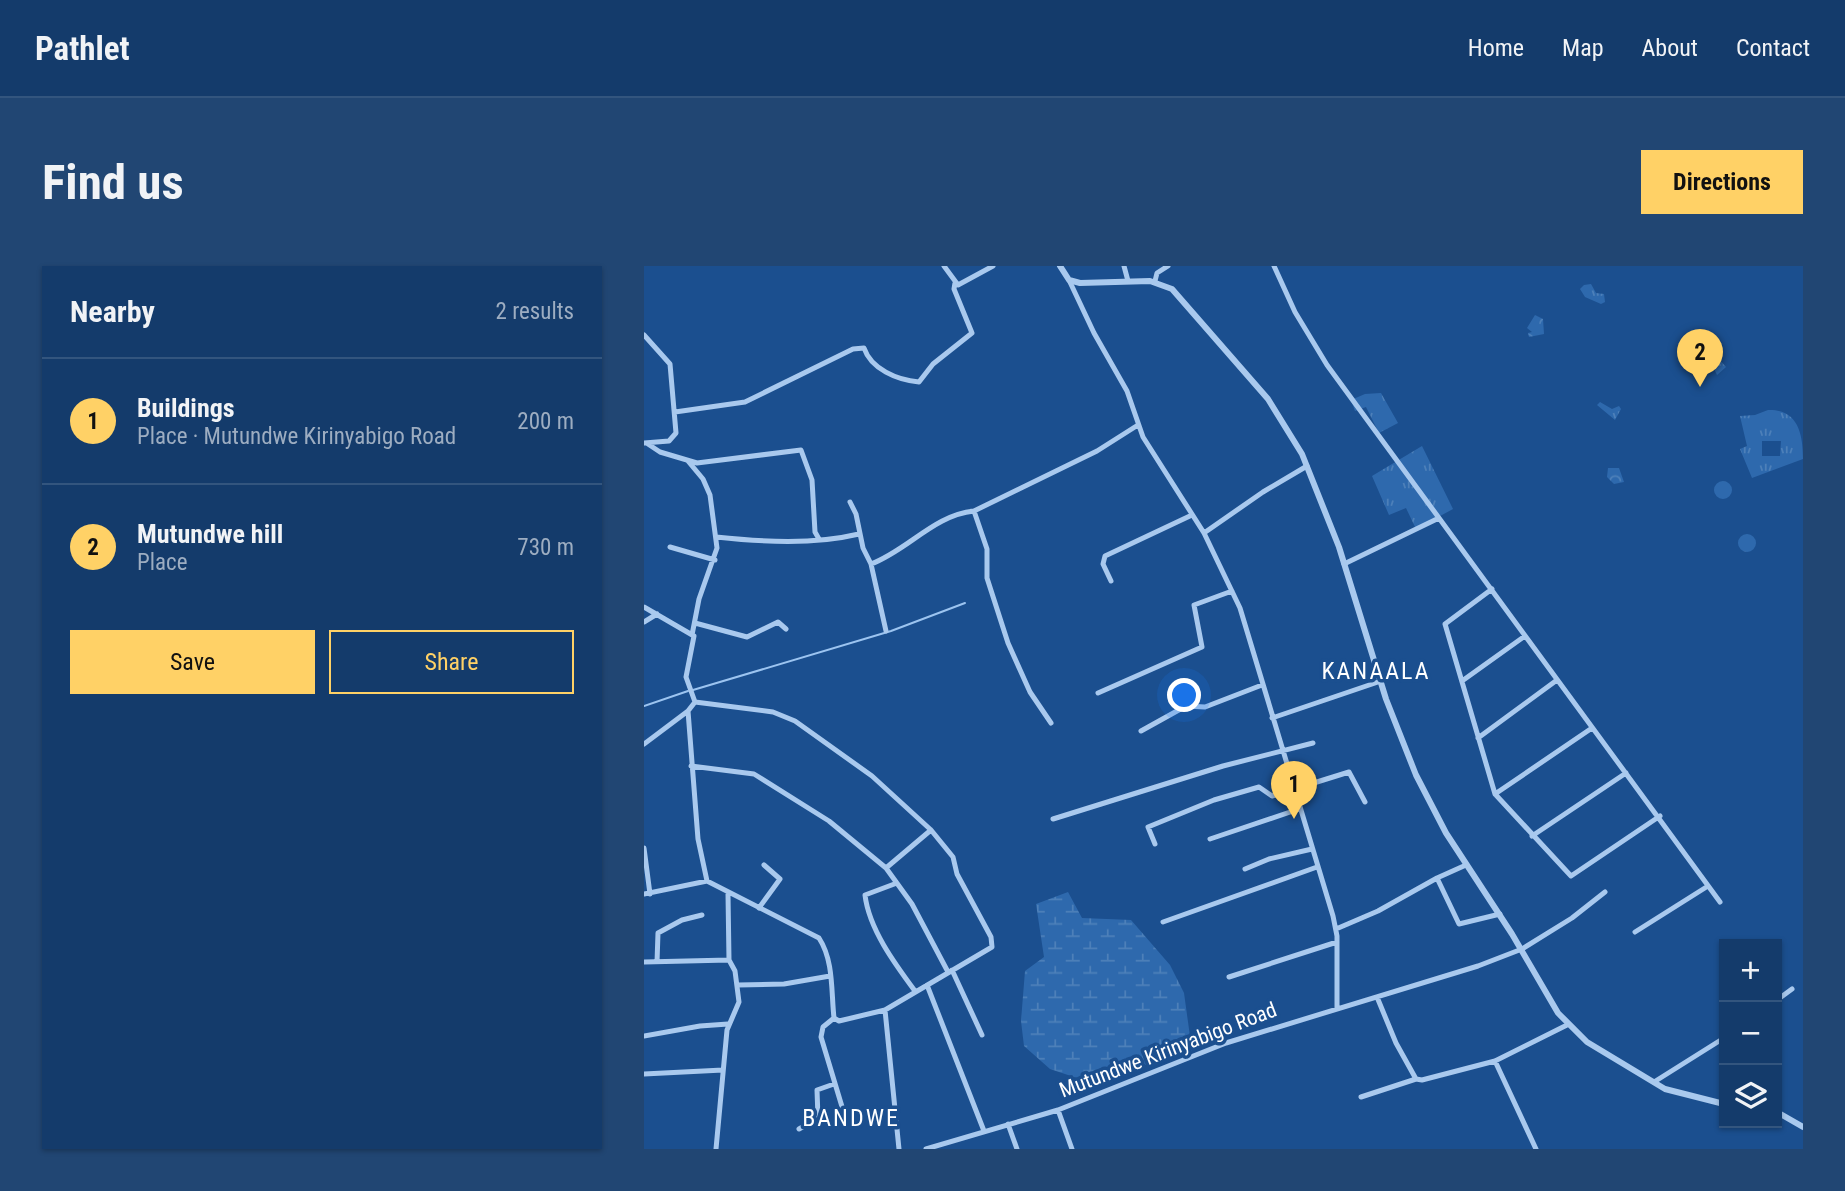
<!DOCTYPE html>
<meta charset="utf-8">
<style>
:root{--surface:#143b6b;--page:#214673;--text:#f1f3f6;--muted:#9dadc1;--line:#33557e;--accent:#ffd166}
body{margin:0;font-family:"Roboto Condensed",sans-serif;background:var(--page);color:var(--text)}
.controls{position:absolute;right:21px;bottom:21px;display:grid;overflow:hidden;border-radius:0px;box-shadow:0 2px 5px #0004}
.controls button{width:63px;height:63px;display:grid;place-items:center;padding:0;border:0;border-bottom:2px solid var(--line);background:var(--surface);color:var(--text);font:35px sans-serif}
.you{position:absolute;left:541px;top:430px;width:24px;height:24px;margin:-18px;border:5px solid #fff;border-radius:50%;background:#1a73e8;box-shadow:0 0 0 10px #1a73e833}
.badge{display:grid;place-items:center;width:46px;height:46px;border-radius:50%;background:var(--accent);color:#111;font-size:23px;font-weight:700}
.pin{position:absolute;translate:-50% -58px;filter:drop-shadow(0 2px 4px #0008)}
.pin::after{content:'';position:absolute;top:37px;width:24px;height:21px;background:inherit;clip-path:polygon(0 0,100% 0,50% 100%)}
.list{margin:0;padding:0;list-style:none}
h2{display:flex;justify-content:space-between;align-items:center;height:91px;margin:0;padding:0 28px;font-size:30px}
h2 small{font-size:23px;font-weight:400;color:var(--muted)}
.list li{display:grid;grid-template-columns:46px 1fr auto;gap:21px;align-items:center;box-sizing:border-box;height:126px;padding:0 28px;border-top:2px solid var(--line)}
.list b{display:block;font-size:26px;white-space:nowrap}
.list p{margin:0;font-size:23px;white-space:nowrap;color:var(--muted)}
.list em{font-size:23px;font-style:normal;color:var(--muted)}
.actions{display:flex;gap:14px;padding:21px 28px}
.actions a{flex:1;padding:16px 0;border:2px solid var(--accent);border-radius:0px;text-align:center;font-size:24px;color:var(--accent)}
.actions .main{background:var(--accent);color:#111}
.icon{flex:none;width:38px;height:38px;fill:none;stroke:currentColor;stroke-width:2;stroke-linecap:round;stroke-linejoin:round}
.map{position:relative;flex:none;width:1159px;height:883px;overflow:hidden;border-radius:0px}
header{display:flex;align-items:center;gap:42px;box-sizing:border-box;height:98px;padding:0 35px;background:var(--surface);border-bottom:2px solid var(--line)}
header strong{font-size:33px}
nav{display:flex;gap:38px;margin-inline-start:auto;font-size:24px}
.intro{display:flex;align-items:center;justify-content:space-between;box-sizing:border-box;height:168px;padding:0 42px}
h1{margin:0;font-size:49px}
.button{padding:18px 32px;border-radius:0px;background:var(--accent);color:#111;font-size:24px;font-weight:700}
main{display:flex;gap:42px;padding:0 42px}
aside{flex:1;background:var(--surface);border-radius:0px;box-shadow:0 2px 5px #0004}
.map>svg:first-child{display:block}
.grass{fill:url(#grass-tufts);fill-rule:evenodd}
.forest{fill:url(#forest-crowns)}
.wetland{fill:url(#wetland-marsh)}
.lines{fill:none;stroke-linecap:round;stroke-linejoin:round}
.stream{stroke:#9cc4f0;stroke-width:2}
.minor{stroke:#a9c9ee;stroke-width:5}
.tertiary{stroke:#a9c9ee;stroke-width:6}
.labels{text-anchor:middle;stroke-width:7;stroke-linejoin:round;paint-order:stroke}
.street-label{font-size:21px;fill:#fff;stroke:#1b4f8f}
.quarter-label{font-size:24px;letter-spacing:2px;fill:#fff;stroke:#1b4f8f}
</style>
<header>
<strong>Pathlet</strong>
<nav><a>Home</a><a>Map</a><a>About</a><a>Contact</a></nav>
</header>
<div class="intro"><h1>Find us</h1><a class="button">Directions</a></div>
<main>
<aside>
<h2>Nearby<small>2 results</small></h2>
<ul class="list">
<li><span class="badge">1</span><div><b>Buildings</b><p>Place · Mutundwe Kirinyabigo Road</p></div><em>200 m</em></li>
<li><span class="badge">2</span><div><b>Mutundwe hill</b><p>Place</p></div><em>730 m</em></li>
</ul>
<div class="actions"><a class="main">Save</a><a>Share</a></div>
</aside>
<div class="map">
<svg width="1159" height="883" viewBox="0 0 1159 883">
<defs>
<pattern id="grass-tufts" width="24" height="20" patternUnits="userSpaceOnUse" patternTransform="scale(1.75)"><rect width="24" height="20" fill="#2e69ad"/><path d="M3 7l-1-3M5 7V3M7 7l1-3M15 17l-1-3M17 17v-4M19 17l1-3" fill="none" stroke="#4d80b9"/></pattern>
<pattern id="forest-crowns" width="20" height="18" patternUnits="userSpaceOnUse" patternTransform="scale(1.75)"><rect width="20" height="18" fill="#2e69ad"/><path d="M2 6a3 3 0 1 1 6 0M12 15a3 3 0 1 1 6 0" fill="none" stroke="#4d80b9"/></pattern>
<pattern id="wetland-marsh" width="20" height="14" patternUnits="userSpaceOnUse" patternTransform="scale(1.75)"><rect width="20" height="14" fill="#2e69ad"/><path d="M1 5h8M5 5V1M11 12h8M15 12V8" fill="none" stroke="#4d80b9"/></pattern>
</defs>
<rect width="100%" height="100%" fill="#1b4f8f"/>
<path class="grass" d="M 947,18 L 952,27 L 960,28 L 961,36 L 957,38 L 941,31 L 936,23 L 940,19 Z
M 1069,86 L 1082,101 L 1073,109 L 1064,90 Z
M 737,127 L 754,157 L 735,167 L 722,141 L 711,145 L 707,134 L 721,128 Z
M 956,136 L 968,143 L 975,140 L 977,143 L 971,154 L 953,139 Z
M 1124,144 C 1154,143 1159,168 1159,193 L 1108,212 L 1096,183 L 1103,180 L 1096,150 L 1111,149 ZM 1118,175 L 1137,175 L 1136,190 L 1118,190 Z
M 778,180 L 809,243 L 772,263 L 762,242 L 745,249 L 728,210 Z
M1094 277a9 9 0 1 1 18 0a9 9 0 1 1-18 0Z"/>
<path class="forest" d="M 891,49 L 899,53 L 900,68 L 885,71 L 884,67 L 888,66 L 883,62 Z
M 964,202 L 975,202 L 980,216 L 970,218 L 963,211 Z
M1070 224a9 9 0 1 1 18 0a9 9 0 1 1-18 0Z"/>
<path class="wetland" d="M 424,626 L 438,652 L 487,654 L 526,699 L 540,727 L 548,785 L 445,816 L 406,803 L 380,780 L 377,755 L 381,705 L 400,691 L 392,638 Z"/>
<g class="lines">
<path class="stream" d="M 49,424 L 247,365 L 321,337
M 0,440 L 44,425"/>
<path class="minor" d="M 300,0 L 314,19 L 349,0
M 480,0 L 484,15
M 630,0 L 651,46 L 683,99 L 1076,636
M 425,14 L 450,67 L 483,125 L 499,171 L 560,267 L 596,342 L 689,650 L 693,670 L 693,742
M 511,15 L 513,7 L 524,0
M 0,69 L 26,98 L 32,167 L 25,175 L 0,177
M 31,146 L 101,136 L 209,83 L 220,82 C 227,103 253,114 275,116 L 289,98 L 328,67 L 310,23 L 311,17
M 4,178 L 16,186 L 53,197 L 157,184 L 168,214 L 171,266 L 175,273
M 44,195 L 59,213 L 66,229 L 73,282 L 55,333 L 48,369
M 206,236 L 212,248 L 219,282 L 227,298 L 242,365
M 560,267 L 619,226 L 663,200
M 72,271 C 119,276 169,279 215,268
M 26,281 L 71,294
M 227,298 C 264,284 290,249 330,245
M 700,298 L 795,252
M 467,315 L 459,298 L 461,290 L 548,249
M 848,323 L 801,358 L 851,528
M 0,341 L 50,370 L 42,411 L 51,436
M 0,356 L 13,348
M 51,357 L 103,371 L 134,356 L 142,363
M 818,415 L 881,370
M 454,427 L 558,381 L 550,339 L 588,325
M 51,436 L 129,446 L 151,455 L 228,510 L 287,564 L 242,602
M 44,445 L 54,573 L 63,615 L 175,672 C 190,695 187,726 190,752 L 195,755 L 241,744 L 348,681 L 347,671 L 313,608 L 309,591 L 287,564
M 628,452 L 737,415
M 407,457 L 386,426 L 364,377 L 343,312 L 343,283 L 330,245 L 453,185 L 494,159
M 948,462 L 851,528 L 927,610 L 1016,550
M 497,465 L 542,440 L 561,441 L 618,419
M 834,472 L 913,414
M 0,478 L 44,445 L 51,436
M 47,500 L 110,508 L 185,555 L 242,602 L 268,638 L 304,706
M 409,553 L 579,500 L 669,477
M 888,570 L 982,507
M 566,573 L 655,543
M 511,578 L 504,561 L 570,534 L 615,521 L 628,530 L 705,506 L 721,536
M 0,582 L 6,628
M 822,599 L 793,612 L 815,658 L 856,648
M 601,603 L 625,593 L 668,583
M 253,617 L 221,629 C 225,663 251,698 271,725
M 0,628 L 63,615
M 115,642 L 136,613 L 120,599
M 519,656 L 673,601
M 692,663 L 734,645 L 793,612
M 991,666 L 1064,620
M 0,696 L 85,694
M 13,696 L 14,667 L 38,654 L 58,649
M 308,704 L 338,769
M 585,711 L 693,676
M 94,719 L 140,718 L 186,710
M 283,719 L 340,865
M 733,731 L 752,777 L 772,813 L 778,814 L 851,795 L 923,759
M 1133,734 L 1148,723
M 241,744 L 255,883
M 190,752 L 179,761 L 177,771 L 199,844
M 0,770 L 56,760 L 84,758
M 851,795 L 892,883
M 0,808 L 79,804
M 1010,816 L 1080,772
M 717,831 L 772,813
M 414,844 L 428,883
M 364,858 L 373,883
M 155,863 L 174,852 L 173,824 L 190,818
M 72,883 L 83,764 L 95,736 L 91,705 L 85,694 L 84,628
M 282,883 L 414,844 L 582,777 L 834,700 L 878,683 L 928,652 L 961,626"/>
<path class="tertiary" d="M 416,0 L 425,14 L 436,17 L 506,15 L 528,23 L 624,133 L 658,188 L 695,281 L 742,433 L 772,509 L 802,567 L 868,668 L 914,747 L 943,776 L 1021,823 L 1080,838
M 1133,846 L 1159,861"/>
</g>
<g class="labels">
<g class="street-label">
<text transform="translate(524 784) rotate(-21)" y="7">Mutundwe Kirinyabigo Road</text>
</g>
<g class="quarter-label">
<text x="732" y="413">KANAALA</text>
<text x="207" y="860">BANDWE</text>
</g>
</g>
</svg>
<div class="controls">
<button>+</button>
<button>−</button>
<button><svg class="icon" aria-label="layers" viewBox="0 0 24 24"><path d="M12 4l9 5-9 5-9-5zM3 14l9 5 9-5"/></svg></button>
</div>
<div class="you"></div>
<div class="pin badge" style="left:650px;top:553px">1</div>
<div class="pin badge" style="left:1056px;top:121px">2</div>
</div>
</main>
